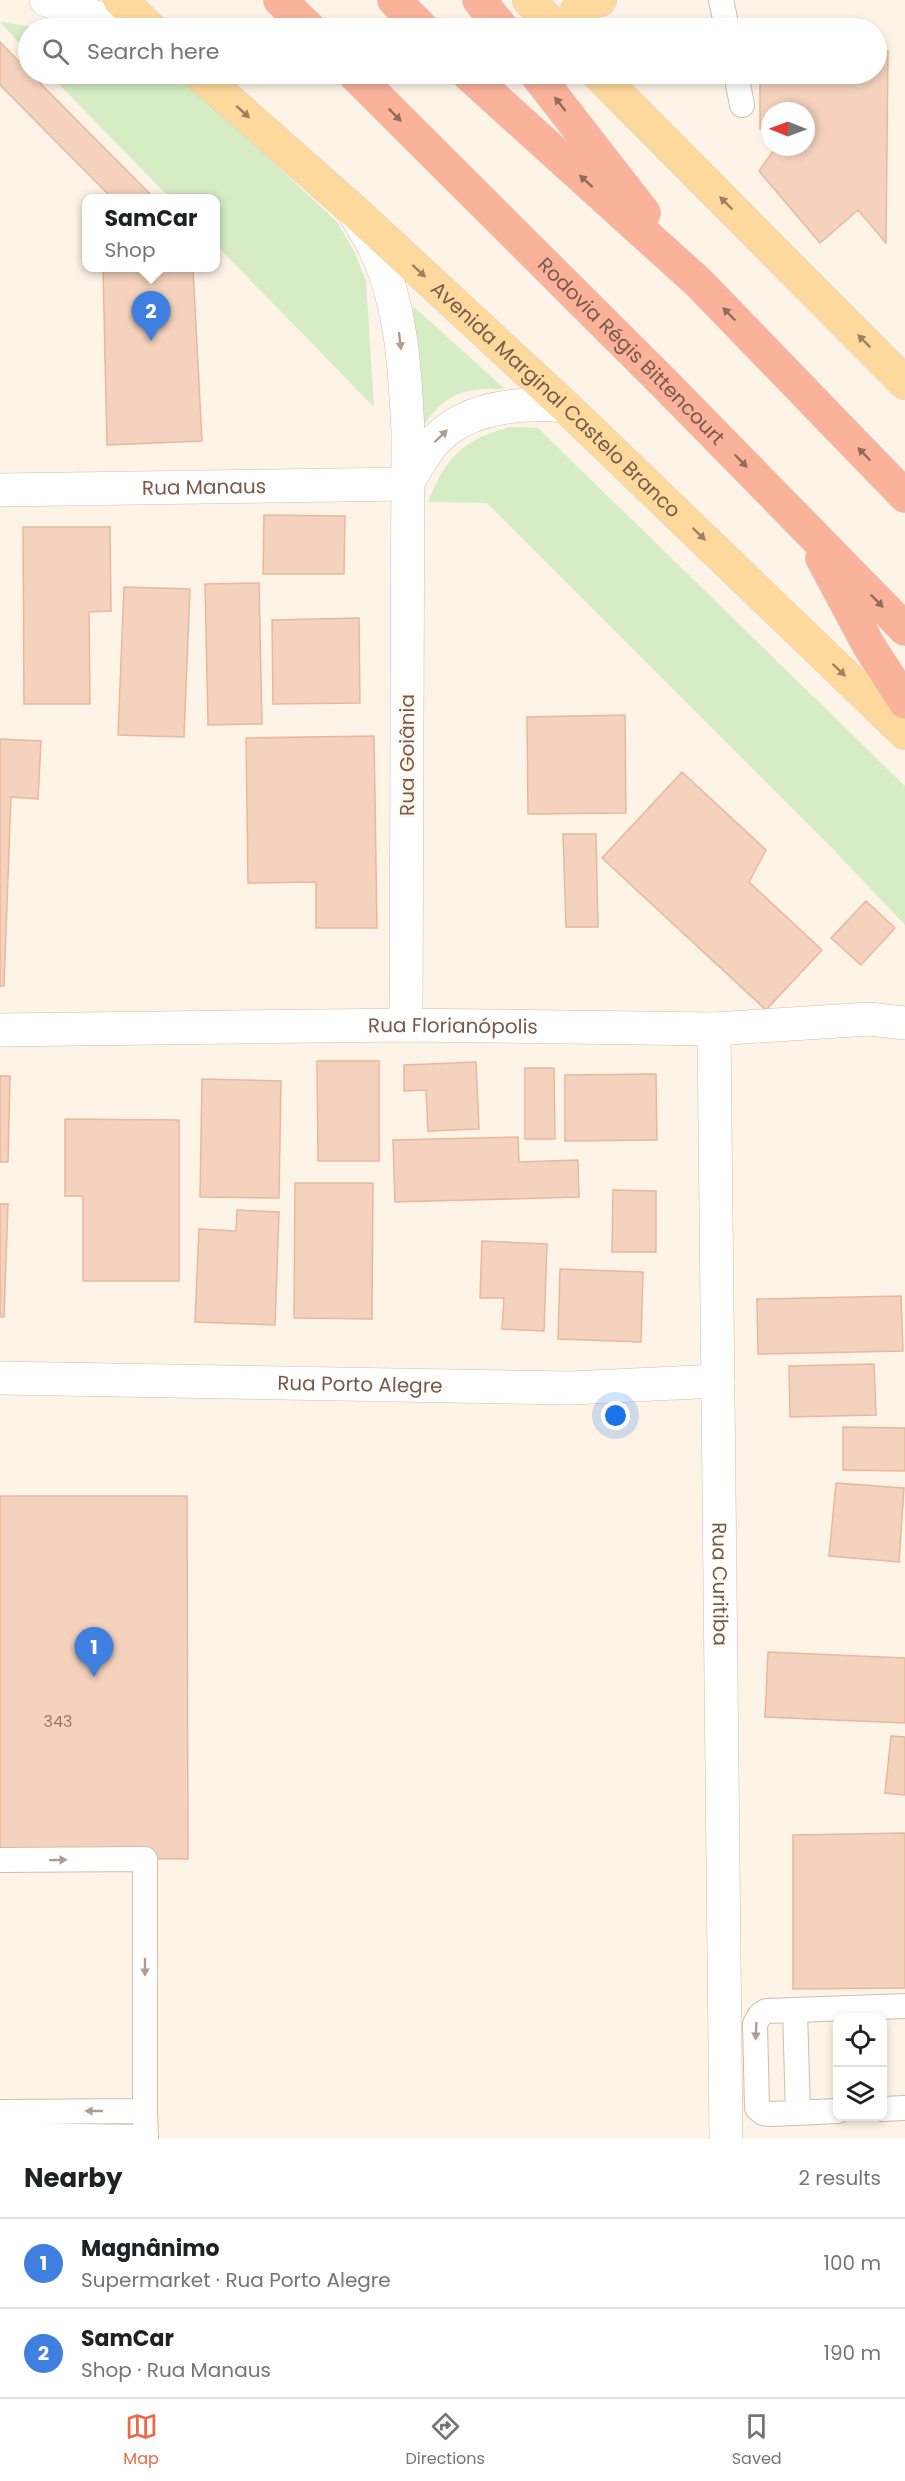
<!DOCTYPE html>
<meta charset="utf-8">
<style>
:root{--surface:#fff;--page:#f6f6f6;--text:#202124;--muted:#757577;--line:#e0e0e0;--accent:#ec6947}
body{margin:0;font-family:Poppins,sans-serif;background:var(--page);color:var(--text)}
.controls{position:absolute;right:18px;bottom:18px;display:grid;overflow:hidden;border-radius:12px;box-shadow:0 3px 9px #0003}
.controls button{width:54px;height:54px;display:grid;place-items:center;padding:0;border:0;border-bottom:2px solid var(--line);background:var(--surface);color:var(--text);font:30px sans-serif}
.compass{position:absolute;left:761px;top:102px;width:54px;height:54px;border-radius:50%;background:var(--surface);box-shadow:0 3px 9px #0003;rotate:271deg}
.you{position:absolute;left:616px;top:1416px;width:21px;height:21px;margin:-15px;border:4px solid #fff;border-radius:50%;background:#1a73e8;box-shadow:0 0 0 9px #1a73e833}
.badge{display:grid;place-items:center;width:39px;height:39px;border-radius:50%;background:var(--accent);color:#fff;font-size:20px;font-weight:700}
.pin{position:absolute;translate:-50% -50px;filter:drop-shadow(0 2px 3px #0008)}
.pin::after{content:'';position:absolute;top:32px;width:21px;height:18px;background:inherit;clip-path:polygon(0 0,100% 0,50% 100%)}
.popup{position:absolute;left:82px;top:194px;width:138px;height:78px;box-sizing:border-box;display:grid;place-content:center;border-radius:12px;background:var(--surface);filter:drop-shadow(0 2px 4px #0005);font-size:20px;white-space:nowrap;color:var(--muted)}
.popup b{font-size:22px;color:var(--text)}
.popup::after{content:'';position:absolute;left:50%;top:100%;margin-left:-12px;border:12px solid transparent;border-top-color:var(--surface)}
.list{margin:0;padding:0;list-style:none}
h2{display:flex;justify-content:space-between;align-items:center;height:78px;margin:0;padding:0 24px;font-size:26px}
h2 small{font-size:20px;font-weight:400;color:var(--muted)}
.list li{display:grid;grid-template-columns:39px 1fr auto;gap:18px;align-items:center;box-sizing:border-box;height:90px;padding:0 24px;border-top:2px solid var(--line)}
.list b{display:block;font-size:22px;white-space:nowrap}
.list p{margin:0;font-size:20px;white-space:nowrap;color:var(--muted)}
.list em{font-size:20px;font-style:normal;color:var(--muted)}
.icon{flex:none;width:33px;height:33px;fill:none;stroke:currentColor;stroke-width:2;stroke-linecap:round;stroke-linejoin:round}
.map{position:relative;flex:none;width:905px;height:2139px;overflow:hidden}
.search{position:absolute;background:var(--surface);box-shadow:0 3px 9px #0003;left:18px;right:18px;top:18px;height:66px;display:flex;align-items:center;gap:15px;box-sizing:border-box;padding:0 21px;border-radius:33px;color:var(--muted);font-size:22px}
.sheet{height:258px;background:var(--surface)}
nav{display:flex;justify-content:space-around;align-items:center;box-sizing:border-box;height:84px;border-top:2px solid var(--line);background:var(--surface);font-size:16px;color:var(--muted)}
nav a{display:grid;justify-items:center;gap:3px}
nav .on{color:var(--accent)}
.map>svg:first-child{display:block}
.green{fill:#d5ecc4}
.building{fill:#f4d2bd;stroke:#e8b89c;stroke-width:1.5}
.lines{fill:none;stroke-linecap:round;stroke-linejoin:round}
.lane-casing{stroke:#d0bcab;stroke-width:26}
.street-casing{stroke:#d0bcab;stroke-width:34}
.primary-casing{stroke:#dcd4d0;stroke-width:34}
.highway-casing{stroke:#dcd4d0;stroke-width:34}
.lane{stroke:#fff;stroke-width:24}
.street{stroke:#fff;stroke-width:33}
.primary{stroke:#fed99d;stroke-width:33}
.highway{stroke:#fab29b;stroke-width:33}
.oneway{fill:#936c59}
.oneway2{fill:#a18062}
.oneway3{fill:#af9c92}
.labels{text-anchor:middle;stroke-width:5;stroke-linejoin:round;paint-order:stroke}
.number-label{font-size:16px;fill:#987866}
.street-label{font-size:20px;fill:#795a49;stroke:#fff8ee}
</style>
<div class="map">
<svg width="905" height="2139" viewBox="0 0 905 2139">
<rect width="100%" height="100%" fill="#fdf4e7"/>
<path class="green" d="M 0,22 L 43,28 L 28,28 L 28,53 Z
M 49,74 L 173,74 L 183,78 L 337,222 L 355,253 L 366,281 L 374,407 L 216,245 L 216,198 L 170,198 Z
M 413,306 L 505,389 C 463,387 444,394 420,430 Z
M 509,427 L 538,428 L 905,786 L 905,925 L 834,850 L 487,503 L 428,502 C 446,457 461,441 509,427 Z"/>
<path class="building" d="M 0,42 L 28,71 L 28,74 L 31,74 L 154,198 L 112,198 L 0,85 Z
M 876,51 L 888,51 L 886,243 L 858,210 L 820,243 L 759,171 L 776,147 L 806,147 L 806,111 L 770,111 L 770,129 L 760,129 L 760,74 L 876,74 Z
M 103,268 L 193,268 L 202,441 L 107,445 Z
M 264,515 L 345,516 L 344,574 L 263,574 Z
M 23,527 L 110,527 L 111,611 L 89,612 L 90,704 L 24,704 Z
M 259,583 L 262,724 L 208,725 L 205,584 Z
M 124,587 L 190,589 L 184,737 L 118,735 Z
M 359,618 L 360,703 L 273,704 L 272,620 Z
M 625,715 L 626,813 L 528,814 L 527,717 Z
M 374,736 L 377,928 L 316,928 L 316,882 L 248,883 L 246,738 Z
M 0,739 L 41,741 L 38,799 L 11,797 L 4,986 L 0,986 Z
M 682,772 L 766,850 L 749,882 L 822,950 L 766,1010 L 602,858 Z
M 563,834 L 596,834 L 598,927 L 566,927 Z
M 866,901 L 895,928 L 861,965 L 831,938 Z
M 317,1061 L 379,1061 L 379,1161 L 318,1161 Z
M 476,1062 L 479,1129 L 428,1131 L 426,1090 L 404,1091 L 404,1065 Z
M 525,1068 L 554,1068 L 555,1139 L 525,1139 Z
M 656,1074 L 657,1140 L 565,1141 L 565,1075 Z
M 0,1076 L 10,1076 L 8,1162 L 0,1162 Z
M 202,1079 L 281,1081 L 279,1198 L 200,1197 Z
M 65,1119 L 179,1120 L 179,1281 L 83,1281 L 83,1196 L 65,1196 Z
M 518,1137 L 519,1162 L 578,1160 L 579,1197 L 395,1202 L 393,1140 Z
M 295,1183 L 373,1183 L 372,1319 L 294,1318 Z
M 613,1190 L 656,1191 L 656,1252 L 612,1252 Z
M 0,1204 L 8,1204 L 4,1317 L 0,1317 Z
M 237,1210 L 279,1212 L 275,1325 L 195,1322 L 199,1229 L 236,1231 Z
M 482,1241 L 547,1244 L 544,1331 L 502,1329 L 504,1298 L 480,1298 Z
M 560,1269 L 643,1272 L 641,1342 L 558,1339 Z
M 901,1296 L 903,1351 L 758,1354 L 757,1299 Z
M 874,1364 L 876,1415 L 790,1417 L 789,1366 Z
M 843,1427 L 905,1428 L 905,1471 L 843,1470 Z
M 836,1483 L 904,1488 L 899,1562 L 829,1556 Z
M 0,1496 L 187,1496 L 188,1859 L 0,1858 Z
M 768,1652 L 905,1658 L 905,1723 L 765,1717 Z
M 891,1736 L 905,1737 L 905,1795 L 885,1793 Z
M 905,1833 L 905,1988 L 793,1989 L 793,1835 Z"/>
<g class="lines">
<g class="lane-casing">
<path id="lane" d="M 721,0 L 727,28
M 736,74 L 742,105
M 0,1860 L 145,1859 L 145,2111 L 0,2112
M 795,2010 L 798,2113
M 882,2109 L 905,2108
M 838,2111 L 771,2114 L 763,2113 L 757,2108 L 755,2024 L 760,2015 L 766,2011 L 905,2006
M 0,2135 L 146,2137 L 145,2111"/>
</g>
<g class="street-casing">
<g id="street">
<path d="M 46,0 L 71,7 L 121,28"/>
<path d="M 355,214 C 362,226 370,238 376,251 C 402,307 405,371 408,432 L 406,1025"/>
<path d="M 407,484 C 414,472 421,459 429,448 C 460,407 517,402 565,406"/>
<path id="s1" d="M 0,490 L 407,484"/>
<path id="s2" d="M 714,1029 L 726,2139"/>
<path id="s3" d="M 0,1030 L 406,1025 L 714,1029 L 869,1019 L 905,1023"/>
<path id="s4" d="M 0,1378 L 571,1388 L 718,1381"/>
</g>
</g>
<g class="primary-casing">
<g id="primary">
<path d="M 120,0 L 150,28"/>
<path d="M 529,0 L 555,28"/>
<path d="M 578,28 L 576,12 L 582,4 L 600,0"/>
<path id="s5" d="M 199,74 L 352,209 L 565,406 L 905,733"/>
<path d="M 598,74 L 905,383"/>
</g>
</g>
<g class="highway-casing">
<g id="highway">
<path d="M 280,0 L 309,28"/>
<path d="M 394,0 L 422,28"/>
<path d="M 479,0 L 502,28"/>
<path id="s6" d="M 354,74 L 667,386 L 905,629"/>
<path d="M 468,74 L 699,283 L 905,496"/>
<path d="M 536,74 L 644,213"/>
<path d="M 822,558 L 869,646 L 905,702"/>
</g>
</g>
<use href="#lane" class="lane"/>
<use href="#street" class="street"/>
<use href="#primary" class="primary"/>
<use href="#highway" class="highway"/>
</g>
<defs><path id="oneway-solid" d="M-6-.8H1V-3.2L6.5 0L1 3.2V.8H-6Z" transform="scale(1.5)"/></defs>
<g class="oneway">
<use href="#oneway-solid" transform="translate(560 104) rotate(-128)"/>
<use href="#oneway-solid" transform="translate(395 115) rotate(45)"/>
<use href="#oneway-solid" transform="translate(586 181) rotate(-138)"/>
<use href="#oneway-solid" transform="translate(729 314) rotate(-134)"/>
<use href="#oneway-solid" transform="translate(864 454) rotate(-134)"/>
<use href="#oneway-solid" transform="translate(741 461) rotate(46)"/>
<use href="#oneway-solid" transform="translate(877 601) rotate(46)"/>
</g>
<g class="oneway2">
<use href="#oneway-solid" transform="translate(243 112) rotate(42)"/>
<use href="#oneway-solid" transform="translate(726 203) rotate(-135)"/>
<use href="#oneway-solid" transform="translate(419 271) rotate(43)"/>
<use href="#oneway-solid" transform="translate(864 341) rotate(-135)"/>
<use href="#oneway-solid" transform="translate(699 534) rotate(44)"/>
<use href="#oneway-solid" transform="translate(839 670) rotate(44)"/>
</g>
<g class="oneway3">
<use href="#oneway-solid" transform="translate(400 341) rotate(83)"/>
<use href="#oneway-solid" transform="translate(441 436) rotate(-44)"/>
<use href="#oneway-solid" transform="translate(58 1860) rotate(-1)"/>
<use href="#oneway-solid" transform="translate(145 1967) rotate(90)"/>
<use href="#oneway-solid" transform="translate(756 2031) rotate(93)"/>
<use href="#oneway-solid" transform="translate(94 2111) rotate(180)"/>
</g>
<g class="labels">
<g class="number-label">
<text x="58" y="1727">343</text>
</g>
<g class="street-label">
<text dy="7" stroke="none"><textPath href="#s6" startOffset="392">Rodovia Régis Bittencourt</textPath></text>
<text dy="7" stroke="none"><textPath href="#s5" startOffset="483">Avenida Marginal Castelo Branco</textPath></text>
<text dy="7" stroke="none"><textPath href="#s1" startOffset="204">Rua Manaus</textPath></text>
<text transform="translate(407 755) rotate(-90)" y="7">Rua Goiânia</text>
<text dy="7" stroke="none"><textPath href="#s3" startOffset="453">Rua Florianópolis</textPath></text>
<text dy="7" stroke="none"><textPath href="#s4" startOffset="360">Rua Porto Alegre</textPath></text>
<text dy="7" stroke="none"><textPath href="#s2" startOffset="555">Rua Curitiba</textPath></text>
</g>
</g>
</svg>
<div class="controls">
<button><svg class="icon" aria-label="locate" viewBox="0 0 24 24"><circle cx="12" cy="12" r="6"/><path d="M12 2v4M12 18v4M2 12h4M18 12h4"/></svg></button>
<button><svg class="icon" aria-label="layers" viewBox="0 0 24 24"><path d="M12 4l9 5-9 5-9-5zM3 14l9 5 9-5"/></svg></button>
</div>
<svg class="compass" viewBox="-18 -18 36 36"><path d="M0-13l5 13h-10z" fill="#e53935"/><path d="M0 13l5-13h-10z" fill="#757577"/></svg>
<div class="you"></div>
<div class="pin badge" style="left:94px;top:1677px;background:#3f7fe0">1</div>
<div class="pin badge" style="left:151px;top:341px;background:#3f7fe0">2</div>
<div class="popup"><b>SamCar</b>Shop</div>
<div class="search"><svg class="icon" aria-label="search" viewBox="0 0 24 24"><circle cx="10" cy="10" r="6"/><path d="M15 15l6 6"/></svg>Search here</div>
</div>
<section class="sheet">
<h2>Nearby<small>2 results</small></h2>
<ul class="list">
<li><span class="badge" style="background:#3f7fe0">1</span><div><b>Magnânimo</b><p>Supermarket · Rua Porto Alegre</p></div><em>100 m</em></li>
<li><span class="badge" style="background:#3f7fe0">2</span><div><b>SamCar</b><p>Shop · Rua Manaus</p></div><em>190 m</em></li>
</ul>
</section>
<nav>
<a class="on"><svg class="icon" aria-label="map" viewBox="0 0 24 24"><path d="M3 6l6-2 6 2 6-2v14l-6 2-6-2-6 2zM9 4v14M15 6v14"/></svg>Map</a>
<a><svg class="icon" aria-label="directions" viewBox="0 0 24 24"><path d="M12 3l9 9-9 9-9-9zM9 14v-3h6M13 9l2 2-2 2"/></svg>Directions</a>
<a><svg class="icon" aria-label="saved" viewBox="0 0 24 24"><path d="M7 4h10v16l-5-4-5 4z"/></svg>Saved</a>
</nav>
